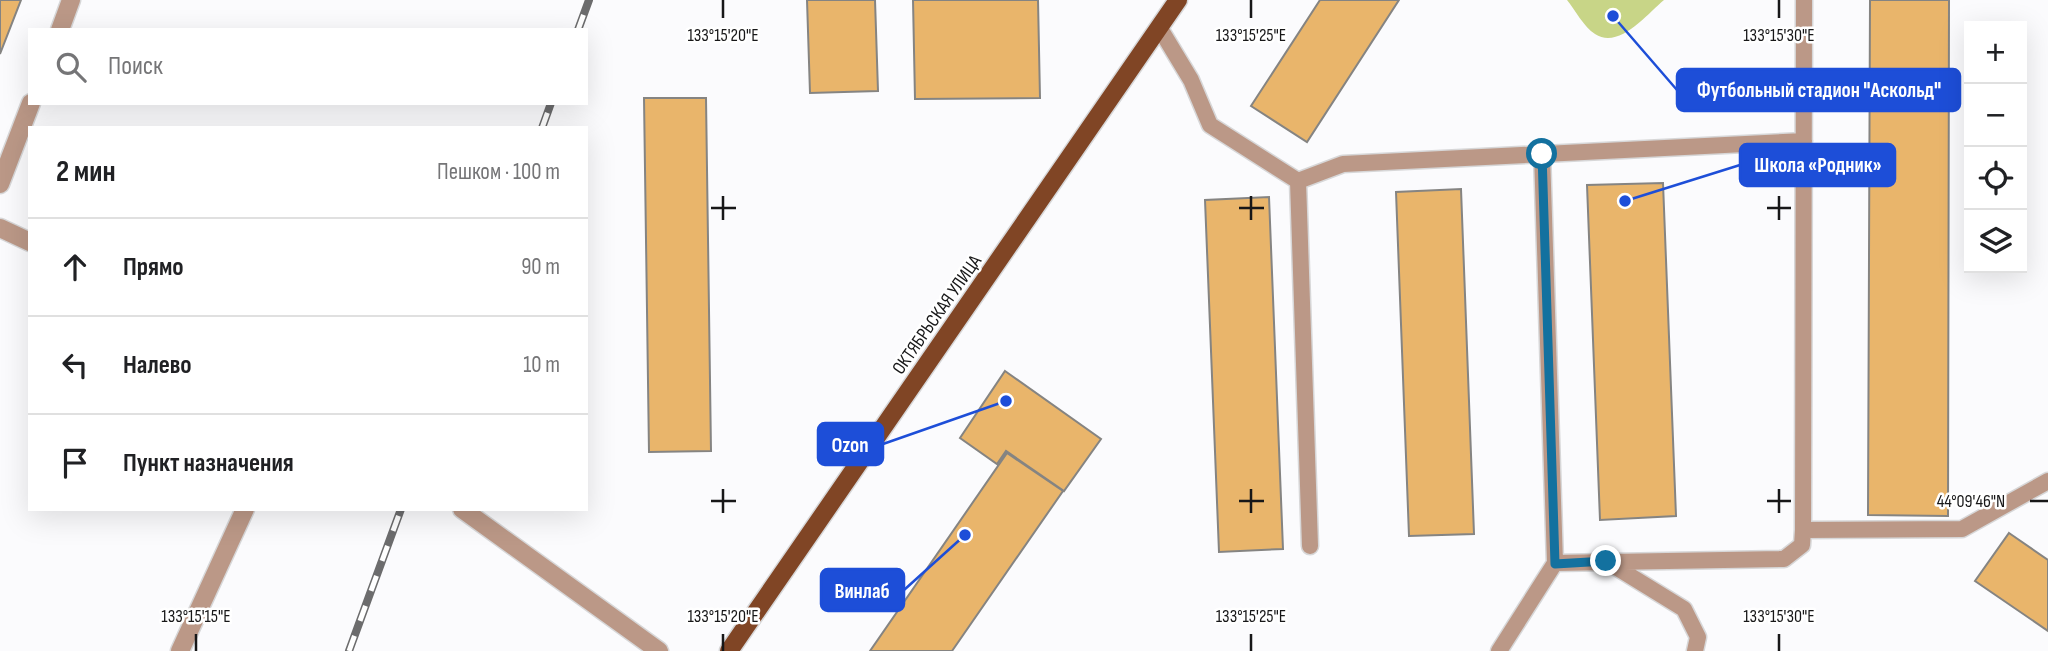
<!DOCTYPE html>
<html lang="ru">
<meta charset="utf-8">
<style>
:root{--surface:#fff;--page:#f2f2f2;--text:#202124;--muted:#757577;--line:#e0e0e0}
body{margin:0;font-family:"Sofia Sans Condensed",sans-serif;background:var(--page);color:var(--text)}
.controls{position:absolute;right:21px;top:21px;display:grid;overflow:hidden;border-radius:0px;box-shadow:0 7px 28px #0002}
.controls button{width:63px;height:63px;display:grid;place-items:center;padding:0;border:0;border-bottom:2px solid var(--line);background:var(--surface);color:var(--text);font:35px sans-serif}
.stop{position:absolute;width:21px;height:21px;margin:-16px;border:5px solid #13719f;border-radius:50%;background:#fff}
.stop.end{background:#13719f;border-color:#fff;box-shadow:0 2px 7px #0008}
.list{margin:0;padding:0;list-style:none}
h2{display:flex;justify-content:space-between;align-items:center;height:91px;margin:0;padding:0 28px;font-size:30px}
h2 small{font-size:23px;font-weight:400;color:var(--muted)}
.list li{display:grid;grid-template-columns:46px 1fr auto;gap:21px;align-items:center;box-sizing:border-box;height:98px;padding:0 28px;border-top:2px solid var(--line)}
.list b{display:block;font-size:26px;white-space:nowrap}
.list em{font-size:23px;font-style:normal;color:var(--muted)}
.icon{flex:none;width:38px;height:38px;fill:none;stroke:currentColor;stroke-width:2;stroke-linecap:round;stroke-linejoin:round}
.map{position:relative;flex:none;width:2048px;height:651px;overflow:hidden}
.search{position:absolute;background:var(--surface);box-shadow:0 7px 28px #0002;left:28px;top:28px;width:560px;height:77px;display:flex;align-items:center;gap:18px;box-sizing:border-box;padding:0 24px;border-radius:0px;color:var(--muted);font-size:26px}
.panel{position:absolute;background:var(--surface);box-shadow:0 7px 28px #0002;left:28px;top:126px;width:560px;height:385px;border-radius:0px}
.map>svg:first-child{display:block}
.green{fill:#c8d587}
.building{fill:#e9b56b;stroke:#858482;stroke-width:2}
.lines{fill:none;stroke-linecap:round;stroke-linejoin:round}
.lane-casing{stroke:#d7d7d8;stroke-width:19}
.street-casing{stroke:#d7d7d8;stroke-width:21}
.primary-casing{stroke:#d7d7d8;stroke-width:21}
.lane{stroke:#bb9887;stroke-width:16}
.street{stroke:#bb9887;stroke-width:18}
.primary{stroke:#804525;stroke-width:18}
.rail-casing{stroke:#6c6c6d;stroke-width:8}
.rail{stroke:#fff;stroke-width:5;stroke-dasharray:16;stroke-linecap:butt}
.route{stroke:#13719f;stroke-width:9}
.ticks{fill:none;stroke:#171718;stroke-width:2.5}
.labels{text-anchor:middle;stroke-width:5;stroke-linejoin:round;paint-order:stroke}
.street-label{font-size:19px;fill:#171718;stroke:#fff}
.ticks-label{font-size:18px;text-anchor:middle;fill:#171718;stroke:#fff;stroke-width:5;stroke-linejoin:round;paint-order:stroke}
.leader{fill:none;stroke:#1d4ed8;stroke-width:2.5}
.callout-dot{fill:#1d4ed8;stroke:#fff;stroke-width:2.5}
.callout{fill:#1d4ed8;stroke:#1d4ed8;stroke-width:2.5}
.callout-label{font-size:21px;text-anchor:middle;font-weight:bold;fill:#fff}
</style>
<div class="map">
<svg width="2048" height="651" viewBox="0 0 2048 651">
<rect width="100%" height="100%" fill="#fbfbfd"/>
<path class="green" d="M 1567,0 L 1664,0 C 1647,14 1619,50 1595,34 C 1584,27 1575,10 1567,0 Z"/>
<path class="building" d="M 0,0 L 21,0 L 0,54 Z
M 807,0 L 875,0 L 878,91 L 810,93 Z
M 913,0 L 1038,0 L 1040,98 L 915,99 Z
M 1320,0 L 1399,0 L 1307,142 L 1251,106 Z
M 1870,0 L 1949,0 L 1948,516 L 1868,515 Z
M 644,98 L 706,98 L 711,451 L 649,452 Z
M 1663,183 L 1676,516 L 1600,520 L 1587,185 Z
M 1461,189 L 1474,534 L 1409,536 L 1396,192 Z
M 1269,197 L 1283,549 L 1219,552 L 1205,200 Z
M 1005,371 L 1101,439 L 1064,491 L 1006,451 L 997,464 L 960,438 Z
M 1007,453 L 1063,491 L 952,651 L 870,651 Z
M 2009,533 L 2048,560 L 2048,631 L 1975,581 Z"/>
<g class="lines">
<g class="lane-casing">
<path id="lane" d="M 1159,27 L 1191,80 L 1210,125 L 1298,181
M 1542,154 L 1555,563 L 1784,559 L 1802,545 L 1803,530 L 1804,0
M 1803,530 L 1962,529 L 2048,481
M 1310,546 L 1298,181 L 1343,164 L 1804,141
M 1606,561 L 1684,609 L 1698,637 L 1695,651
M 1499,651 L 1555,563"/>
</g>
<g class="street-casing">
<path id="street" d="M 60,30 L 71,0
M 0,184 L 31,103
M 0,228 L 30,242
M 462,509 L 659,651
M 180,651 L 245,509"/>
</g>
<g class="primary-casing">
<path id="primary" d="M 729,651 L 1178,0"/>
</g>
<use href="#lane" class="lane"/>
<use href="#street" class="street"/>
<use href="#primary" class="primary"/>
<g class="rail-casing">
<path id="rail" d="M 578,30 L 589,0
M 542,128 L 551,103
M 349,651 L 401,509"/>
</g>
<use href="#rail" class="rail"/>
</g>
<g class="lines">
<path class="route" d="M 1542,154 L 1555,564 L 1606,561"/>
</g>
<path class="ticks" d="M 723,0 L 723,18M 1251,0 L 1251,18M 1779,0 L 1779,18M 723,196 L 723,220M 1251,196 L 1251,220M 1779,196 L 1779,220M 711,208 L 736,208M 1239,208 L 1264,208M 1767,208 L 1791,208M 723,489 L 723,513M 1251,489 L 1251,513M 1779,489 L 1779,513M 711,501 L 736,501M 1239,501 L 1264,501M 1767,501 L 1791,501M 2030,501 L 2048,501M 196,634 L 196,651M 723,634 L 723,651M 1251,634 L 1251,651M 1779,634 L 1779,651"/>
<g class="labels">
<g class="street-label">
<text transform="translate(936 314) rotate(-55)" y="7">ОКТЯБРЬСКАЯ УЛИЦА</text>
</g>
</g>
<g class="ticks-label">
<text x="723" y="41">133°15'20"E</text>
<text x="1251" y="41">133°15'25"E</text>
<text x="1779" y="41">133°15'30"E</text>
<text x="1971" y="507">44°09'46"N</text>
<text x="196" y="622">133°15'15"E</text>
<text x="723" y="622">133°15'20"E</text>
<text x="1251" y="622">133°15'25"E</text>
<text x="1779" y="622">133°15'30"E</text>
</g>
<path class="leader" d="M1613 16L1677 90M1625 201L1740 165M1006 401L883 444M965 535L904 590"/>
<g class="callout-dot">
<circle cx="1613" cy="16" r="7"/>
<circle cx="1625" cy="201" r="7"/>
<circle cx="1006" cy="401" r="7"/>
<circle cx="965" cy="535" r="7"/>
</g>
<g class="callout">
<rect x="1677" y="69" width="283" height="42" rx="7"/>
<rect x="1740" y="144" width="155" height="42" rx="7"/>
<rect x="818" y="423" width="65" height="42" rx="7"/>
<rect x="821" y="569" width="83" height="42" rx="7"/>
</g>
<g class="callout-label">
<text x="1819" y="97">Футбольный стадион "Аскольд"</text>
<text x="1818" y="172">Школа «Родник»</text>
<text x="850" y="452">Ozon</text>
<text x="862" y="598">Винлаб</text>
</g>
</svg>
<div class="controls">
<button>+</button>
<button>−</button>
<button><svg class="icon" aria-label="locate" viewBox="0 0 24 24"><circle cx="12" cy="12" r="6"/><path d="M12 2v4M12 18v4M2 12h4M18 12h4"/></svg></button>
<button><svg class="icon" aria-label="layers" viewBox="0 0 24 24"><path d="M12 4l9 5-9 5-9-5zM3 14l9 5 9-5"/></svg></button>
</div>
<div class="stop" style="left:1542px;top:154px"></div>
<div class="stop end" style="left:1606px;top:561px"></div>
<div class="search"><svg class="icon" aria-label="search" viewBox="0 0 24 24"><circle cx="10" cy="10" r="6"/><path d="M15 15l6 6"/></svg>Поиск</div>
<section class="panel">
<h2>2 мин<small>Пешком · 100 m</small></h2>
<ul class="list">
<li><svg class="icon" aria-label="ahead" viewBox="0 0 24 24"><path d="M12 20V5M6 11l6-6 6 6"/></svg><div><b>Прямо</b></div><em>90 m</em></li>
<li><svg class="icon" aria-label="left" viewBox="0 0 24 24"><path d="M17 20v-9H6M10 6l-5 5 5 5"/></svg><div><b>Налево</b></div><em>10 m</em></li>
<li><svg class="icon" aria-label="arrive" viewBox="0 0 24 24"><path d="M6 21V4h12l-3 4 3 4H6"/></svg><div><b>Пункт назначения</b></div></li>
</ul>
</section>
</div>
